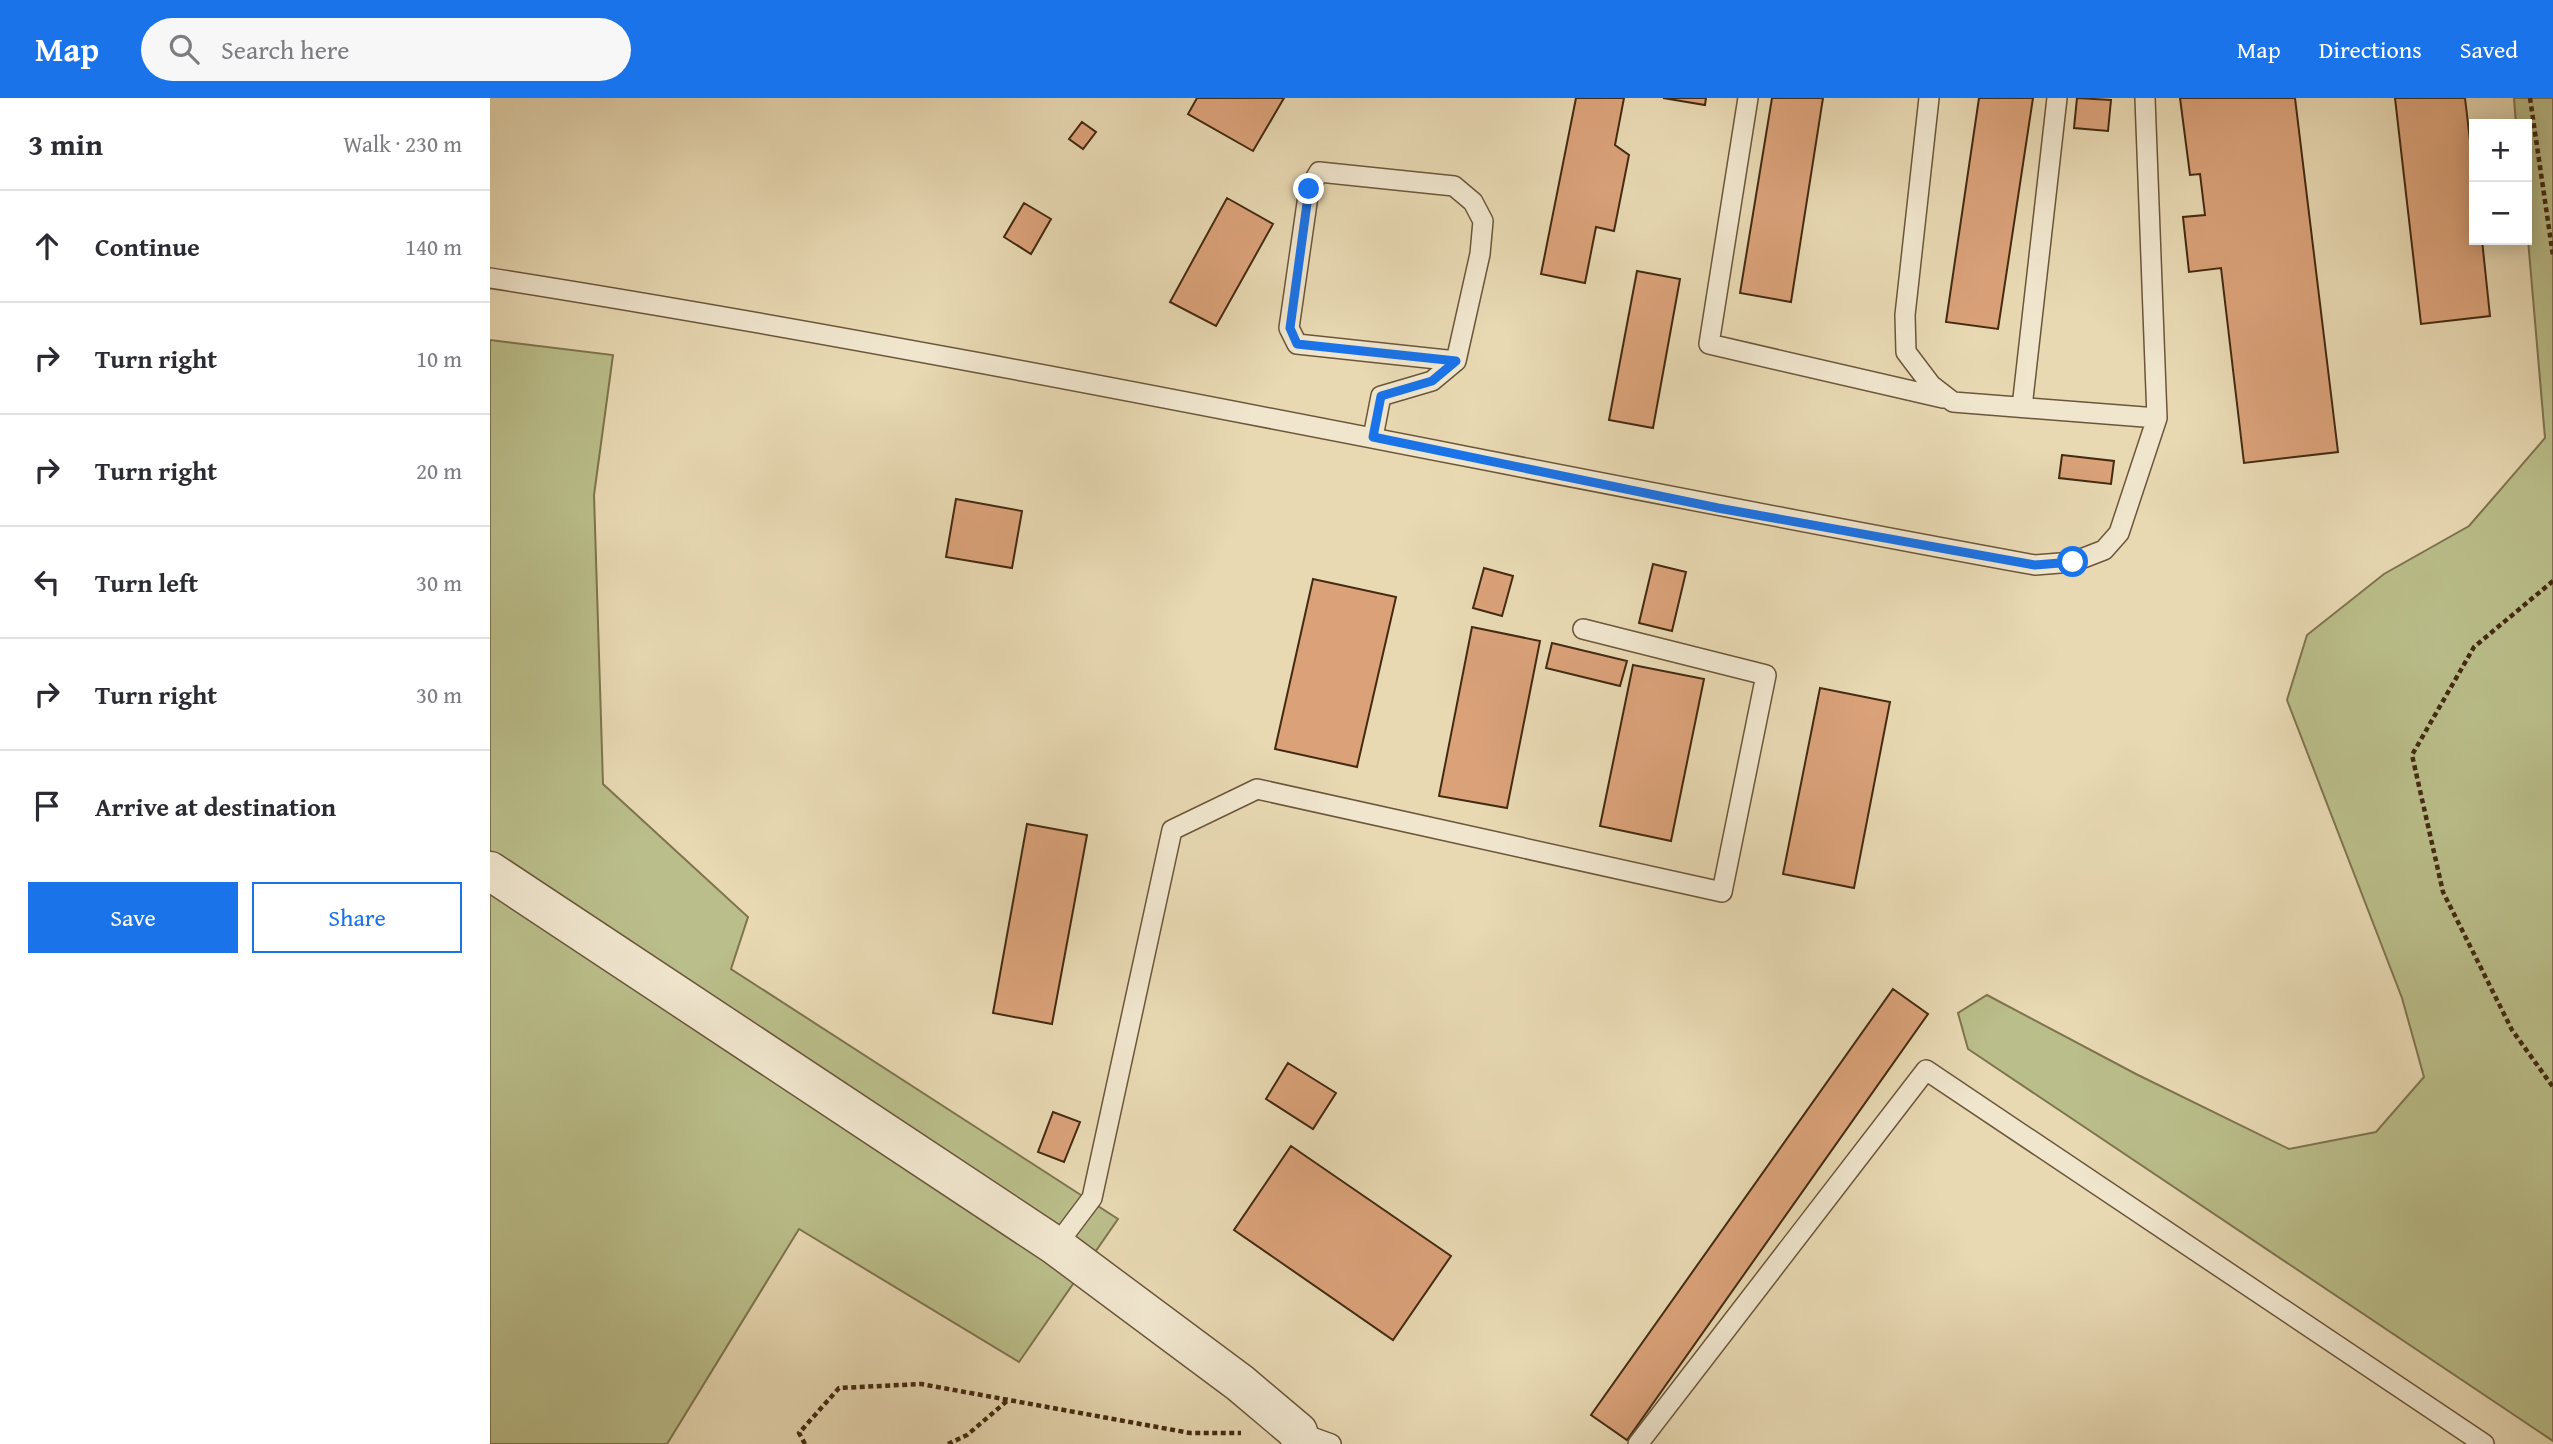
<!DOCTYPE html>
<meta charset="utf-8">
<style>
:root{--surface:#fff;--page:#f7f7f7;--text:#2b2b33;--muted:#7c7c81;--line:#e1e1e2;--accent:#1a73e8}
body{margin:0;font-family:"Gentium Book Plus",serif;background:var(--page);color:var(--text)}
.controls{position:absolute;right:21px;top:21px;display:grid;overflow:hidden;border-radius:0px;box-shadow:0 4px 18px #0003}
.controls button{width:63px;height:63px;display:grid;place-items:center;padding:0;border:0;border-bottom:2px solid var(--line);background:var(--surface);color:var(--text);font:35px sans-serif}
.stop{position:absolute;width:21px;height:21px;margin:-16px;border:5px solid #1a73e8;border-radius:50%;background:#fff}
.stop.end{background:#1a73e8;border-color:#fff;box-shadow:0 2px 7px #0008}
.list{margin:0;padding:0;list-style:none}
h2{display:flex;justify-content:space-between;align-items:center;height:91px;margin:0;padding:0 28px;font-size:30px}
h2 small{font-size:23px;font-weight:400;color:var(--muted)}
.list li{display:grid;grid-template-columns:46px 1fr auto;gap:21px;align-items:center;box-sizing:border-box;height:112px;padding:0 28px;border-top:2px solid var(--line)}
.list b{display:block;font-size:26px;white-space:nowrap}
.list em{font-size:23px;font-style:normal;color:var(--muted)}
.actions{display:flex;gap:14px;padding:21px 28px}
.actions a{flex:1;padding:16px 0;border:2px solid var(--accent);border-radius:0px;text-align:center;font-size:24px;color:var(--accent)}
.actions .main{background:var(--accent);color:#fff}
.icon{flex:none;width:38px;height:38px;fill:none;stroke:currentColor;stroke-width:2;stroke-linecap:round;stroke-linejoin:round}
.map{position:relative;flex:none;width:2063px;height:1346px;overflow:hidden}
header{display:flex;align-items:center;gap:42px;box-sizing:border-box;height:98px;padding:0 35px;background:var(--accent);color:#fff}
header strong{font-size:33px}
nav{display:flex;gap:38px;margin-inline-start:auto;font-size:24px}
.search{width:490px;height:63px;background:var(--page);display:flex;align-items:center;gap:18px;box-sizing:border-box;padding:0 24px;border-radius:38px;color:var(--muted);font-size:26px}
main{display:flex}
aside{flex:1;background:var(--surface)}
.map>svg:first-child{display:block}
.green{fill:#babe8a;stroke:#7e744e;stroke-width:2}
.building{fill:#dba27a;stroke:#432a11;stroke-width:2}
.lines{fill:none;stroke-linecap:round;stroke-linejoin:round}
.service-casing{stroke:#6c563a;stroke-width:22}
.minor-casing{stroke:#6c563a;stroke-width:41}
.path{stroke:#432a11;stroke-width:4.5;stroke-dasharray:5 3.5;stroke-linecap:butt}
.service{stroke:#f0e6ce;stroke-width:19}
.minor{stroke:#f0e6ce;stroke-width:38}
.route{stroke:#1a73e8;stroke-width:9}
</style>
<header>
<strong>Map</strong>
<div class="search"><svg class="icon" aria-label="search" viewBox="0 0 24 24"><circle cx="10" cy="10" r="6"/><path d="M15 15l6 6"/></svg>Search here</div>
<nav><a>Map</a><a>Directions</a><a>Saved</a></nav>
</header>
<main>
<aside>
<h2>3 min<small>Walk · 230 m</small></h2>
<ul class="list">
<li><svg class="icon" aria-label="ahead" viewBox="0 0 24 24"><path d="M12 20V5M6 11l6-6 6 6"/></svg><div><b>Continue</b></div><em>140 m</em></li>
<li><svg class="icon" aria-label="right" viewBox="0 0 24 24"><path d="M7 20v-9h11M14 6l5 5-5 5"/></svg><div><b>Turn right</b></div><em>10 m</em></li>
<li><svg class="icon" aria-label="right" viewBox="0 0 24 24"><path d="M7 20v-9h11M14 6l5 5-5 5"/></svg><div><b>Turn right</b></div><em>20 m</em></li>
<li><svg class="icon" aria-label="left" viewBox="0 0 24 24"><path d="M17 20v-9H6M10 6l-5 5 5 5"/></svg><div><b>Turn left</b></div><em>30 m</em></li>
<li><svg class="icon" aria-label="right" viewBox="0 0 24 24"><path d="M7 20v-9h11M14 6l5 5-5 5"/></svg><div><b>Turn right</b></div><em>30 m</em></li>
<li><svg class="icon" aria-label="arrive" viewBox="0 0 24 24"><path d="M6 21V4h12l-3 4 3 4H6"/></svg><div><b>Arrive at destination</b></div></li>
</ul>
<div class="actions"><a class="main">Save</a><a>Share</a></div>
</aside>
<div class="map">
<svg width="2063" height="1346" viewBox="0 0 2063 1346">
<rect width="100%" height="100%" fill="#e8d9b3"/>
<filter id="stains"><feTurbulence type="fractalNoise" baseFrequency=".00286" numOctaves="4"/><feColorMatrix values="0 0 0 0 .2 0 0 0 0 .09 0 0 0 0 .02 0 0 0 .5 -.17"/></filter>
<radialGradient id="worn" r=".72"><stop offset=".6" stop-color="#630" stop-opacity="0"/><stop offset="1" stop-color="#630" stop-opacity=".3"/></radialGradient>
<path class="green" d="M 2024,0 L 2063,0 L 2063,1343 L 1478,951 L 1468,915 L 1497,897 L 1646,976 L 1799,1051 L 1886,1034 L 1934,979 L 1912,900 L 1797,602 L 1817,537 L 1894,476 L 1979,428 L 2055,340 L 2037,130 L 2037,26 L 2026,26 Z
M 0,242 L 123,257 L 104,397 L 113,686 L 258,819 L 241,871 L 628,1121 L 529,1264 L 309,1131 L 177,1346 L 0,1346 Z"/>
<path class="building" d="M 707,0 L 794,0 L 763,53 L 698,16 Z
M 1086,0 L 1134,0 L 1125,47 L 1139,57 L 1124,133 L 1106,129 L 1095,185 L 1051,176 Z
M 1173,0 L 1216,0 L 1215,7 Z
M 1282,0 L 1333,0 L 1301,204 L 1250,195 Z
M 1489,0 L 1543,0 L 1508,231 L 1456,224 Z
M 1587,0 L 1621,2 L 1618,33 L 1584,30 Z
M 1690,0 L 1805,0 L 1848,354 L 1754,365 L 1731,170 L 1699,174 L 1693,119 L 1715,117 L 1710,76 L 1700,77 Z
M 1905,0 L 1975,0 L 1984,77 L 1984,142 L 1992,142 L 2000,218 L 1931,226 Z
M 592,24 L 606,34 L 593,51 L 579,41 Z
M 737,100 L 783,126 L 726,228 L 680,204 Z
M 534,105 L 561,121 L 541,156 L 514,139 Z
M 1147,173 L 1190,181 L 1163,330 L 1119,322 Z
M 1572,357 L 1624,363 L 1621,386 L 1569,380 Z
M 466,401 L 532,413 L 522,470 L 456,459 Z
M 1163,466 L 1196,474 L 1182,533 L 1149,525 Z
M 994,470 L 1023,478 L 1012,518 L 983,510 Z
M 823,481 L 906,499 L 867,669 L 785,651 Z
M 982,529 L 1050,543 L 1017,710 L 949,698 Z
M 1062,545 L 1137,563 L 1130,588 L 1056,570 Z
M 1143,567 L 1214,581 L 1181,743 L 1110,728 Z
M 1330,590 L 1400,604 L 1364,790 L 1293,776 Z
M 537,726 L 597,737 L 562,926 L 503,915 Z
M 1403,891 L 1438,916 L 1137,1342 L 1101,1317 Z
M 798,965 L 846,995 L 823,1031 L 776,1001 Z
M 563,1014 L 590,1024 L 574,1064 L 548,1054 Z
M 801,1048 L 961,1158 L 903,1242 L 744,1132 Z"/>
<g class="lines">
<g class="service-casing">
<path id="service" d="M 1258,0 L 1219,246 L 1453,300
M 1439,0 L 1415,217 L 1416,254 L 1441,287 L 1463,304 L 1667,320
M 0,180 C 518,262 1030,373 1545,467 L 1583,464 L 1614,452 L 1629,435 L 1667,320 L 1655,0
M 1532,309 L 1567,0
M 883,339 L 891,298 L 942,283 L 966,263 L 990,156 L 993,123 L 983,104 L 964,88 L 829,74 L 819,91 L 799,230 L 807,246 L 966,263
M 566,1148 L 602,1100 L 682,732 L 767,691 L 1232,794 L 1276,577 L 1093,531
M 808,1334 L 841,1346
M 1148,1346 L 1436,972 L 1994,1346"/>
</g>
<g class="minor-casing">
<path id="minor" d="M 0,773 L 566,1148 L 750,1285 L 808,1334 L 811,1346"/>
</g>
<path class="path" d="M 2040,0 L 2063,158
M 2063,483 L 1984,549 L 1922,657 L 1953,794 L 2022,932 L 2063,989
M 315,1346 L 309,1335 L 349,1290 L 431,1286 L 700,1335 L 751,1335
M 458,1346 L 477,1337 L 517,1303"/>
<use href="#service" class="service"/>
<use href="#minor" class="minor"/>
</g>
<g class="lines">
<path class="route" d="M 819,91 L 800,230 L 807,246 L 966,263 L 942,283 L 891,298 L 883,339 L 1228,410 L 1545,467 L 1583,464"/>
</g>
<rect width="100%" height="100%" filter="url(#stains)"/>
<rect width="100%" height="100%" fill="url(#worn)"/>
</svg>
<div class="controls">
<button>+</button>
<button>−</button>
</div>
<div class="stop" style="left:1583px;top:464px"></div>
<div class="stop end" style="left:819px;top:91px"></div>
</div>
</main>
